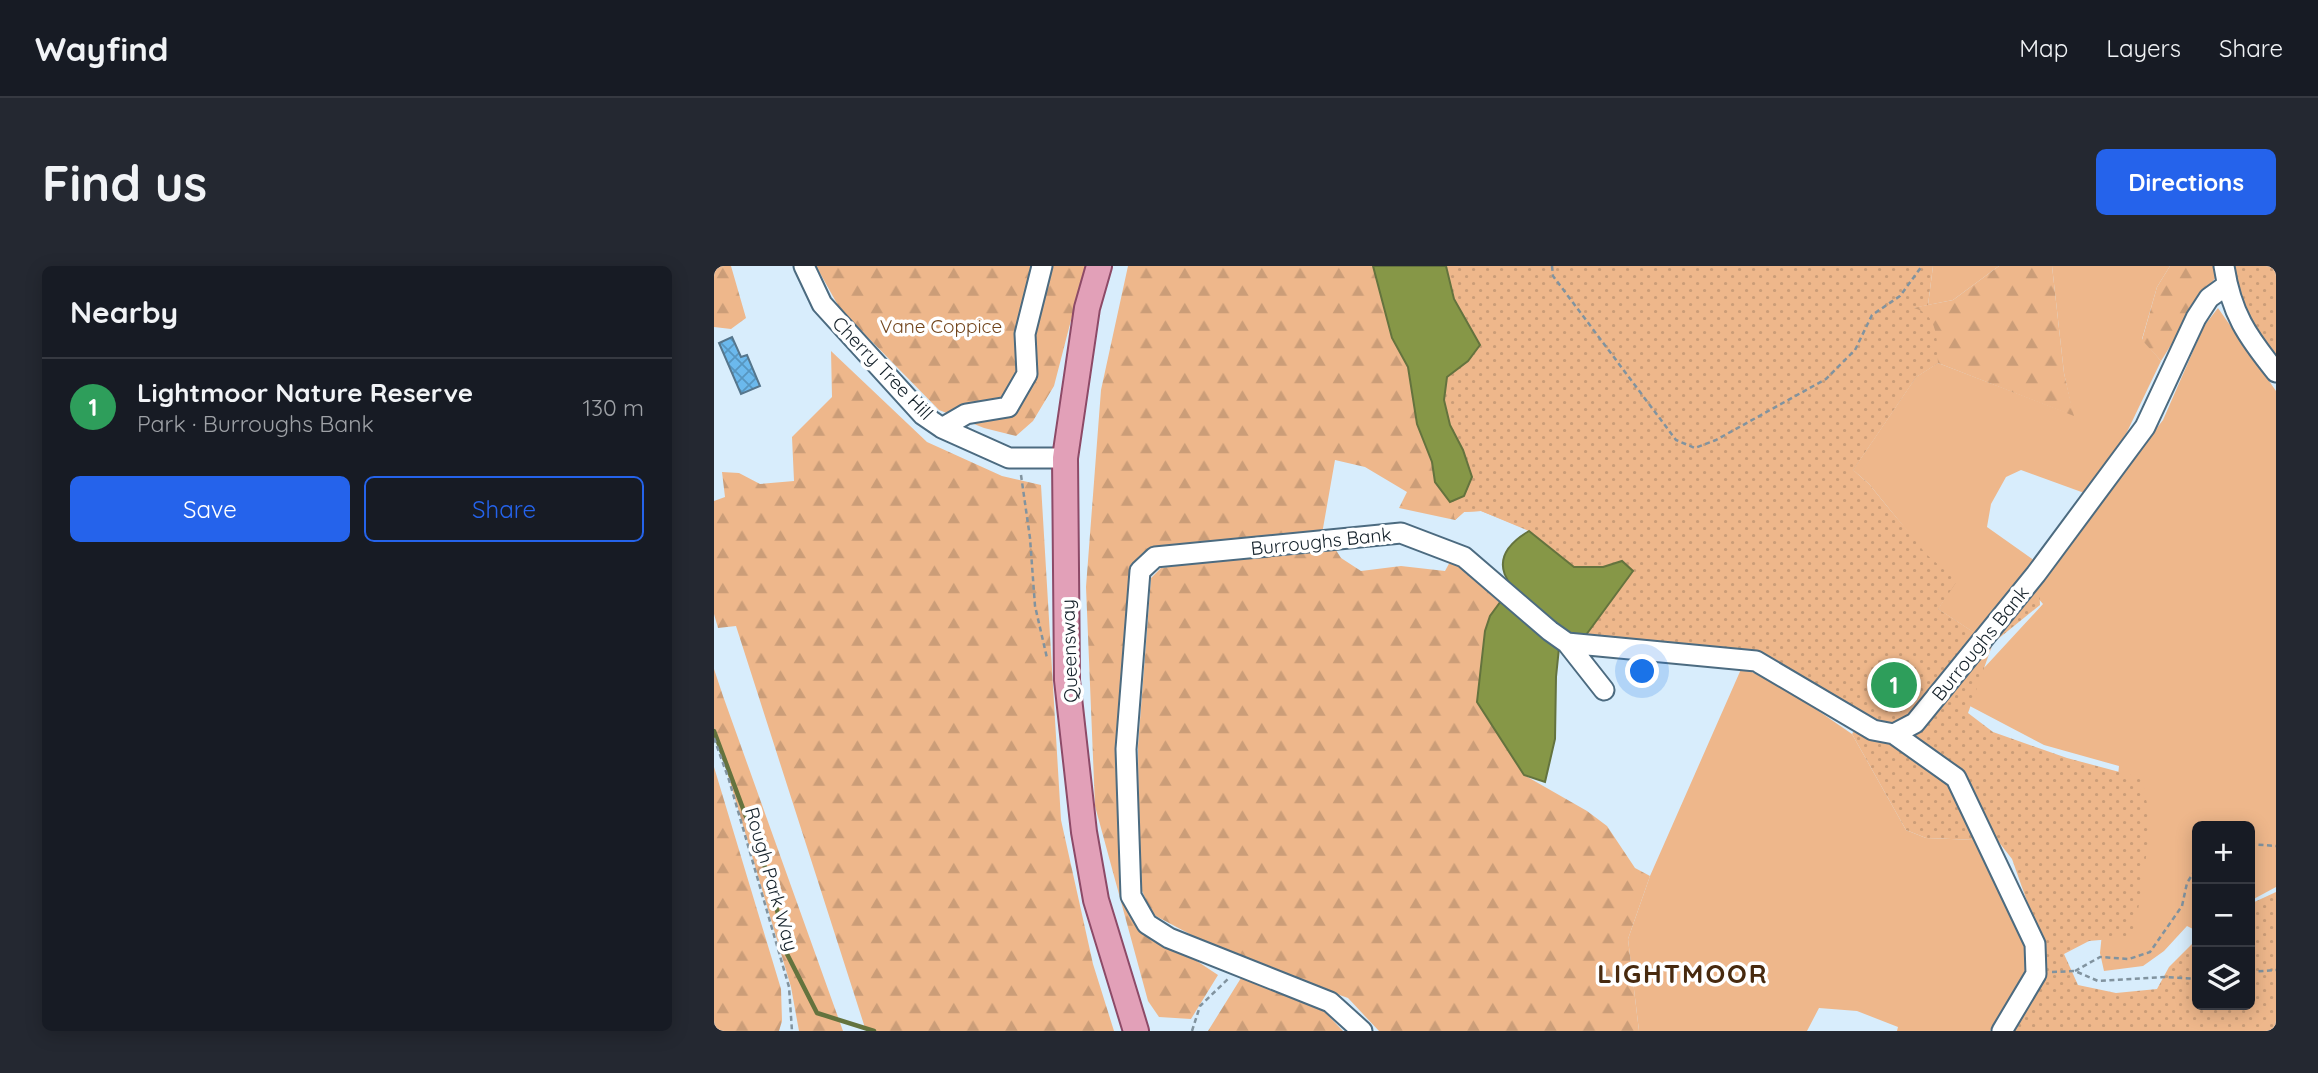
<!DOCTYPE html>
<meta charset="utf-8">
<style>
:root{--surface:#171b24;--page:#242831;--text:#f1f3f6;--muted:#9ea1a6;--line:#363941;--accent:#2563eb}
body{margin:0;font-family:Quicksand,sans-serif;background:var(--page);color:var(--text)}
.controls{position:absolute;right:21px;bottom:21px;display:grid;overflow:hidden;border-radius:10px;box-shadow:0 4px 18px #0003}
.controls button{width:63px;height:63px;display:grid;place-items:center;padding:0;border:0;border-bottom:2px solid var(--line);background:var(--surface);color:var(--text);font:35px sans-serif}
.you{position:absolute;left:929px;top:406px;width:24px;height:24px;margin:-18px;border:5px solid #fff;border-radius:50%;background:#1a73e8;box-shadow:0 0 0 10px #1a73e833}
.badge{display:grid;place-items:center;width:46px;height:46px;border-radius:50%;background:var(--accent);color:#fff;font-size:23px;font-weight:700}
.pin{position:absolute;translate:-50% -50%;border:4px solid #fff;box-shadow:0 2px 7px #0006}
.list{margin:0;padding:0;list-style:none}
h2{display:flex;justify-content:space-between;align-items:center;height:91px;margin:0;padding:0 28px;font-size:30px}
h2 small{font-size:23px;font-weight:400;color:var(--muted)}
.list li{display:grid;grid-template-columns:46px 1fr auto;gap:21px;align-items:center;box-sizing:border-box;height:98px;padding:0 28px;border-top:2px solid var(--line)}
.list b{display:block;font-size:26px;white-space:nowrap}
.list p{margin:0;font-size:23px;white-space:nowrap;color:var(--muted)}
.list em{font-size:23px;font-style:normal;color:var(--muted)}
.actions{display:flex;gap:14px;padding:21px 28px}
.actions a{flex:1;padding:16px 0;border:2px solid var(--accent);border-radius:10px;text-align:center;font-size:24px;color:var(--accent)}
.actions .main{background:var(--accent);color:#fff}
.icon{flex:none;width:38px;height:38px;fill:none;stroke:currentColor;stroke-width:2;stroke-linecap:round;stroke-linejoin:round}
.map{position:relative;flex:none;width:1562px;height:765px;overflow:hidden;border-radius:10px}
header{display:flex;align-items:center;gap:42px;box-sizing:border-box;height:98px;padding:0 35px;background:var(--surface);border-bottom:2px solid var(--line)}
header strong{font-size:33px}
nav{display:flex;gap:38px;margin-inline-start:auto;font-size:24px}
.intro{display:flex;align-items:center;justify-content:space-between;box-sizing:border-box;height:168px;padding:0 42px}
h1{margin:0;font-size:49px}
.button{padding:18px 32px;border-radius:10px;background:var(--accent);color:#fff;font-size:24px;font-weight:700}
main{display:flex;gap:42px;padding:0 42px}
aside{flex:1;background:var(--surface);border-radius:10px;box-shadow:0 4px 18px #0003}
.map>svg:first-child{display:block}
.grass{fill:#eeb78b}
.forest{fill:url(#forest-firs)}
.park{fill:url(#park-dots)}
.water{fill:#869747;stroke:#64733e;stroke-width:2}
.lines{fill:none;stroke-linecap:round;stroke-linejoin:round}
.stream{stroke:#64733e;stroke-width:4.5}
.building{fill:url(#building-cross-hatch);stroke:#56768c;stroke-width:2}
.minor-casing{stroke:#4c6b80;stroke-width:23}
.major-casing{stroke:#8d4a67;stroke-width:28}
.path{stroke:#81939f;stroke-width:2.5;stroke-dasharray:5 3.5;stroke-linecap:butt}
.minor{stroke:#fff;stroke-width:19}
.major{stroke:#e2a0b8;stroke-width:24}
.labels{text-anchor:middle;stroke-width:7;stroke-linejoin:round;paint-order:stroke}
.park-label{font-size:19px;fill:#72451c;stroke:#fff}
.street-label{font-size:19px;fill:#132029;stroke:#fff}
.district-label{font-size:26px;font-weight:bold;letter-spacing:2px;fill:#482a0f;stroke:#fff}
</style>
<header>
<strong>Wayfind</strong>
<nav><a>Map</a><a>Layers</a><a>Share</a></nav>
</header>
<div class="intro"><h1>Find us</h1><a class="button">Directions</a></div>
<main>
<aside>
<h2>Nearby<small></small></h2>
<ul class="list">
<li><span class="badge" style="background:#2e9e5b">1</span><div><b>Lightmoor Nature Reserve</b><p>Park · Burroughs Bank</p></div><em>130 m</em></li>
</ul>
<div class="actions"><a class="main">Save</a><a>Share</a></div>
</aside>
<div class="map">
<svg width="1562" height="765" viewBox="0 0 1562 765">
<defs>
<pattern id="forest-firs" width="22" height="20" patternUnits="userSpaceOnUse" patternTransform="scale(1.75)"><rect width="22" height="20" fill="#eeb78b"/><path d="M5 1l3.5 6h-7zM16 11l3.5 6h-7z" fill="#cb9d78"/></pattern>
<pattern id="park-dots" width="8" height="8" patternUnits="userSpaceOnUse" patternTransform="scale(1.75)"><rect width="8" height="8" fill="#eeb78b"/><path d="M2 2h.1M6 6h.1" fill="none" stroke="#cb9d78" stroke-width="1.8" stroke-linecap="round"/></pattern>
<pattern id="building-cross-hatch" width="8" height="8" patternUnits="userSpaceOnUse" patternTransform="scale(1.75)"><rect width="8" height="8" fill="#6bb9ed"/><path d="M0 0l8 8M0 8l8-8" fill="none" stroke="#5796c0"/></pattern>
</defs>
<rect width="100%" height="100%" fill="#d8edfc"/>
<path class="grass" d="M 1219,0 L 1285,0 L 1239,34 L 1214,39 Z
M 1338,0 L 1456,0 L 1443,21 L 1428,73 L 1447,95 L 1413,166 L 1373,228 L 1307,204 L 1292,211 L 1277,238 L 1273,261 L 1324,297 L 1265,370 L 1224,343 L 1242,315 L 1212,288 L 1155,218 L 1139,204 L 1202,111 L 1224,97 L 1359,149 L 1350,107 Z
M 1504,42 L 1562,125 L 1562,621 L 1536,635 L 1536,560 L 1483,560 L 1483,665 L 1473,660 L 1450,685 L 1429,700 L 1390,705 L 1386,687 L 1405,500 L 1330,479 L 1252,438 L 1257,416 L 1329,338 L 1318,325 L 1449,154 L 1490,60 Z
M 1028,401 L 1074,424 L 1138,468 L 1192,564 L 1212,572 L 1262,574 L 1316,694 L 1309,719 L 1276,765 L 1183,765 L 1184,761 L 1143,745 L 1105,742 L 1093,765 L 925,765 L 914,673 L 936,610 Z"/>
<path class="forest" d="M 0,0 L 17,0 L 32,52 L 17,63 L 0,61 Z
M 102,0 L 371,0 L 340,120 L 319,155 L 302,170 L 270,162 L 225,144 L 126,43 Z
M 414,0 L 659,0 L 678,72 L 694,101 L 703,158 L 718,196 L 721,216 L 1198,42 L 1239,34 L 1285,0 L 1338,0 L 1350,107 L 1360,150 L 1224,97 L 1202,111 L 1139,204 C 1175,240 1204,281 1243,315 L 1224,343 L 1265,370 L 1049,390 L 869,373 L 919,306 L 767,245 L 750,246 L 741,254 L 685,242 L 693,226 L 651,201 L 621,194 L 608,268 L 431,287 L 418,303 L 404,549 L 415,650 L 504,709 L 477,753 L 445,751 L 434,735 L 381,540 L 372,321 L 387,124 Z
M 1456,0 L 1500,0 L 1502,11 L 1487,31 L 1447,95 L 1428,74 L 1443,21 Z
M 117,85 L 213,176 L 288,210 L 327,219 L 347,554 L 379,698 L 400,765 L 152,765 L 22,360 L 4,362 L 0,348 L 0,235 L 11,231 L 8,206 L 25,207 L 46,218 L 80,215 L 78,171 L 118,131 Z
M 618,278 L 627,292 L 647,305 L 687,300 L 731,305 L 737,294 L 787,335 L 776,350 L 763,436 L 810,509 L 873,545 L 893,560 L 921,602 L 936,610 L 914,673 L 925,765 L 665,765 L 634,732 L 519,691 L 438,648 L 425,618 L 424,480 L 437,312 L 447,302 Z
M 0,403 L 9,430 L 129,765 L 85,765 L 77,721 L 0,462 Z
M 0,501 L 67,723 L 68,755 L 65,765 L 0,765 Z
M 527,712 L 609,744 L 629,765 L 494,765 Z"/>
<path class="park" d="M 732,0 L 1219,0 L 1214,39 L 1200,42 C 1225,49 1223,75 1224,97 L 1202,111 L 1139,204 L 1155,218 L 1212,288 L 1243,315 L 1224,343 L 1265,370 L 1325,318 L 1326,339 L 1279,377 L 1254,447 L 1279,466 L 1353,492 L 1428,512 L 1437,558 L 1420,671 L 1375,675 L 1350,688 L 1364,719 L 1402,727 L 1443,723 L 1455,701 L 1483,673 L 1483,739 L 1536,739 L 1536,638 L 1562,626 L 1562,765 L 1299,765 L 1326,718 L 1326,672 L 1298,593 L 1263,548 L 1262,574 L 1212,572 L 1192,564 L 1138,468 L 1149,452 L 1049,390 L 869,373 L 908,295 L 889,301 L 860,302 L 815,265 L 767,245 L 750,246 L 741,254 L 736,236 L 750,230 L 749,184 L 736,159 L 730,134 L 733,110 L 754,95 L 766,79 L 740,33 Z
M 1516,0 L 1562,0 L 1562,99 L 1534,60 Z"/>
<path class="water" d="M 659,0 L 732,0 L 740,33 L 766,79 L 754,95 L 733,111 L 730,134 L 736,159 L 749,184 L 758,211 L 750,230 L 736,236 L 721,216 L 718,196 L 703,158 L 694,101 L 678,72 Z
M 815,265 L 860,301 L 889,301 L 908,295 L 919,305 L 869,373 C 851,371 841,359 827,348 C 795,323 766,294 815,265 Z
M 787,335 L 845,382 L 842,411 L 841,473 L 831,516 L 810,509 L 763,436 L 771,365 L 776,350 Z"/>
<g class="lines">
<path class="stream" d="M 0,465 L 58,620 L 72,686 L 103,747 L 160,765"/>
</g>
<path class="building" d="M 18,71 L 27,91 L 33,89 L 46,120 L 27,128 L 5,77 Z"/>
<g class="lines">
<g class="minor-casing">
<path id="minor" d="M 90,0 L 108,38 L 209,149 L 228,162 L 295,192 L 351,192
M 1510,0 C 1517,47 1533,70 1562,106
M 228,162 L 252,148 L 294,141 L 313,108 L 311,68 L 328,0
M 853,377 L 890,424
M 1180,468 L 1242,512 L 1321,678 L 1322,708 L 1288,765
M 648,765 L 616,736 L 455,672 L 433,658 L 417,630 L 412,483 L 426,305 L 441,291 L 687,267 L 750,291 L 836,365 L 853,377 L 1042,395 L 1159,464 L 1180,468 L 1201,457 L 1322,308 L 1431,161 L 1482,52 L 1495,32 L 1513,19"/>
</g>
<g class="major-casing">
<path id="major" d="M 385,0 L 373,42 L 351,192 L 353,414 L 370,566 L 382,634 L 422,765"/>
</g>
<path class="path" d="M 838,0 L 839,10 L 962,174 L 981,182 L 1002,174 L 1112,113 L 1141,84 L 1158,49 L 1186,30 L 1208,0
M 307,209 L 316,272 L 321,340 L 333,392
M 0,472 L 15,514 L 75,721 L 78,765
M 1536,578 L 1562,580
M 1361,705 L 1386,691 L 1415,693 L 1436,686 L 1468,640 L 1473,617 L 1483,601
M 1338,706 L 1361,705 L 1384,715 L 1452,711 L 1483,713
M 1536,706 L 1562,704
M 478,765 L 486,740 L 515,712"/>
<use href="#minor" class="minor"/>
<use href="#major" class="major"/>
</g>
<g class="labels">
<g class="park-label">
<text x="227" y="67">Vane Coppice</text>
</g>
<g class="street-label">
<text transform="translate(169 102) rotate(46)" y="7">Cherry Tree Hill</text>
<text transform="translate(607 275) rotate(-6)" y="7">Burroughs Bank</text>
<text transform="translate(1266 377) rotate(-51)" y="7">Burroughs Bank</text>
<text transform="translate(355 385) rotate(-92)" y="7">Queensway</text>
<text transform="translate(58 613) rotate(74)" y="7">Rough Park Way</text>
</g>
<g class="district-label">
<text x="969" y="717">LIGHTMOOR</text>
</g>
</g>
</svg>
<div class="controls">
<button>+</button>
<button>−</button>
<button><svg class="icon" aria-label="layers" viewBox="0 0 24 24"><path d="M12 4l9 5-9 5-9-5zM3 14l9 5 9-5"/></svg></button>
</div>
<div class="you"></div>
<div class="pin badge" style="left:1180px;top:419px;background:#2e9e5b">1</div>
</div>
</main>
